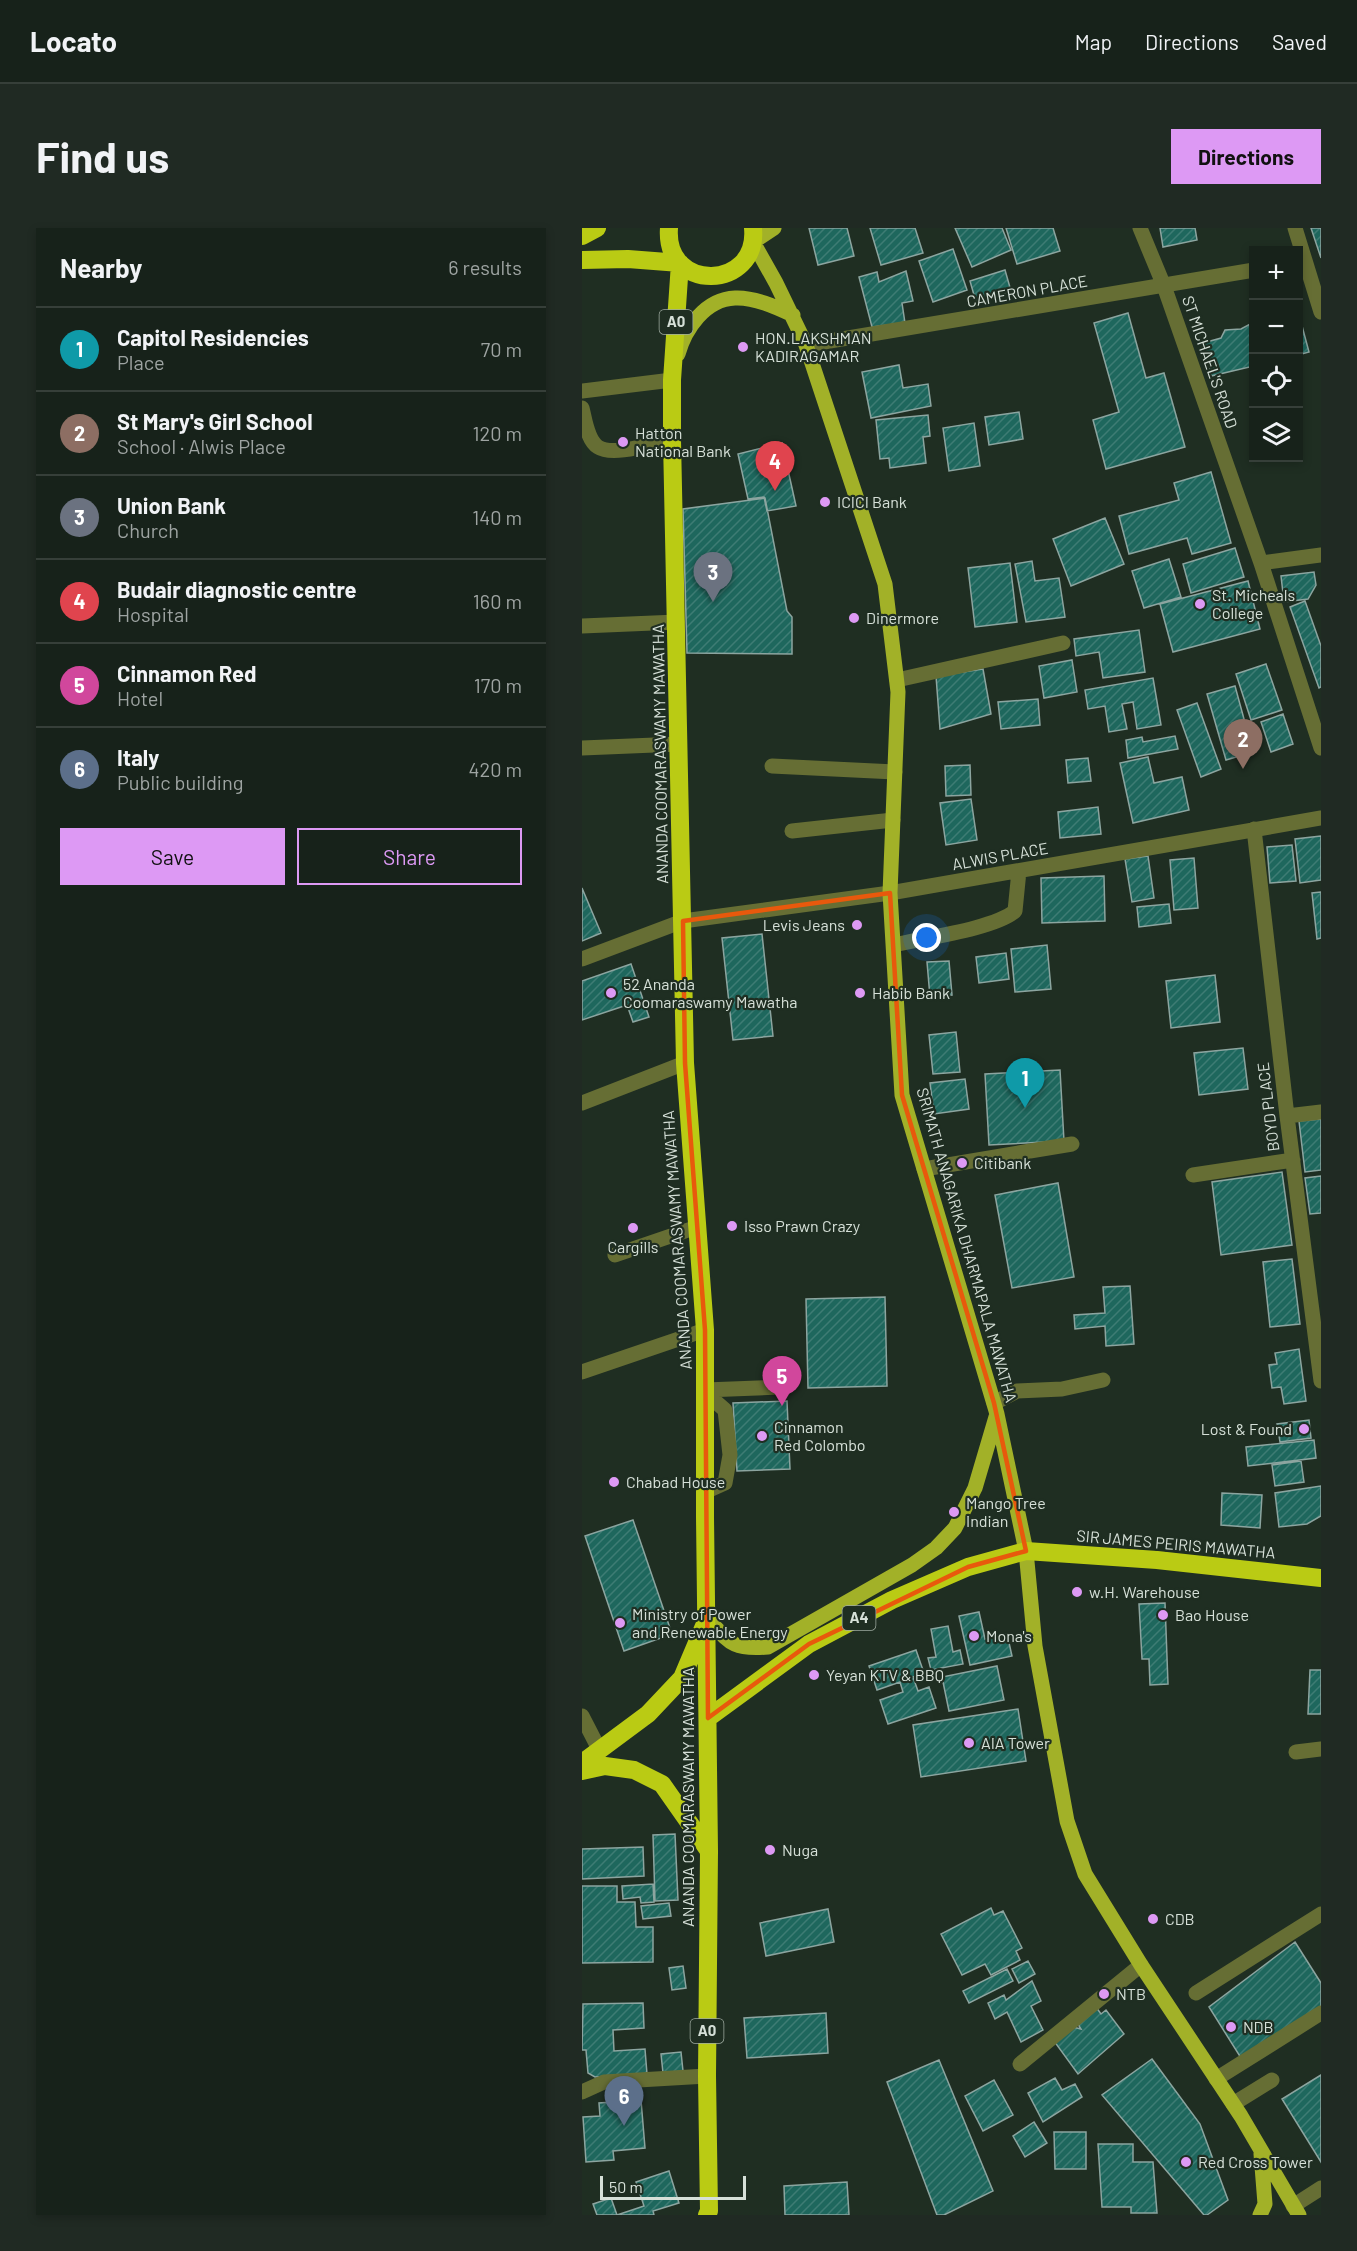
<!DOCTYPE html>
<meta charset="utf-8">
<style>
:root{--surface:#17221a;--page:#202a23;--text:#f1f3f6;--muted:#9ea4a2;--line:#363f39;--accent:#dd99f4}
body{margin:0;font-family:Barlow,sans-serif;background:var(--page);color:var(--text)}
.controls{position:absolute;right:18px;top:18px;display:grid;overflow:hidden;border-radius:0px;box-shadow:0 3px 9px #0003}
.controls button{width:54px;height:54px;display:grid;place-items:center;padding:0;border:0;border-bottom:2px solid var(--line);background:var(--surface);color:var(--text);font:30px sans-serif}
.scale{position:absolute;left:18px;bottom:15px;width:146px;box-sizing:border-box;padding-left:6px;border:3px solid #d6e0d8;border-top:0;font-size:16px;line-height:21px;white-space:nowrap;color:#d6e0d8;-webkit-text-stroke:4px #1f2e22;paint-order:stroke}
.you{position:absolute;left:345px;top:710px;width:21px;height:21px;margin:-15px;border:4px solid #fff;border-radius:50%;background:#1a73e8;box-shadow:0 0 0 9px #1a73e833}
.badge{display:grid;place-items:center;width:39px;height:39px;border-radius:50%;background:var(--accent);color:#fff;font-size:20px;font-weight:700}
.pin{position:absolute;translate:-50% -50px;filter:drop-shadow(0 2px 3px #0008)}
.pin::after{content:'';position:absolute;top:32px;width:21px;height:18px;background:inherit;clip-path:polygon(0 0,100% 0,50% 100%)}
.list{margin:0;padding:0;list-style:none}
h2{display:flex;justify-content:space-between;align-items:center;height:78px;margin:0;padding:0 24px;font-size:26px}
h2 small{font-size:20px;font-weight:400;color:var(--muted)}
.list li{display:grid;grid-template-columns:39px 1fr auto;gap:18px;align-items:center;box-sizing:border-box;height:84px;padding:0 24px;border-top:2px solid var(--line)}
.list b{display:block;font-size:22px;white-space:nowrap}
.list p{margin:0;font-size:20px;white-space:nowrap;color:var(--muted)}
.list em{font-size:20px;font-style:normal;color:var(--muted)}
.actions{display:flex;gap:12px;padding:18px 24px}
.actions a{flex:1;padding:14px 0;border:2px solid var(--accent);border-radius:0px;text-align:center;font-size:21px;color:var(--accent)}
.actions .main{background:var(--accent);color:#111}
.icon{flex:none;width:33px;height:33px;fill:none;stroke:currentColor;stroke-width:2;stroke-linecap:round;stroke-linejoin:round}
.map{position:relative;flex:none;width:739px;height:1987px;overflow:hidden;border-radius:0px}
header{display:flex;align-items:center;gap:36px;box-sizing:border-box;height:84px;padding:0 30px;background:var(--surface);border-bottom:2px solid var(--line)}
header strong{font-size:28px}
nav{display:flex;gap:33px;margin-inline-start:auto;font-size:21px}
.intro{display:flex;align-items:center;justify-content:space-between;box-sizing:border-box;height:144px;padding:0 36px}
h1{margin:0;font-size:42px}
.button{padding:15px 27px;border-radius:0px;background:var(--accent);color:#111;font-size:21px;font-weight:700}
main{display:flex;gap:36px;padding:0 36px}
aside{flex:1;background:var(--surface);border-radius:0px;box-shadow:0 3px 9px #0003}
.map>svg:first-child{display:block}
.building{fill:url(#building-hatch);stroke:#8ca5a0;stroke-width:1.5}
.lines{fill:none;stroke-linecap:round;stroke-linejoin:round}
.minor{stroke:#666e34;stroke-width:15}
.major{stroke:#a2b128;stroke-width:15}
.highway{stroke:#bacb14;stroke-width:18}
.marked{fill:none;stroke:#e8590c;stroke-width:4.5;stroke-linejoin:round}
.poi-dot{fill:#dd99f4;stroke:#1f2e22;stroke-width:2}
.labels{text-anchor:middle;stroke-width:4.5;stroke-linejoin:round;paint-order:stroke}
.shield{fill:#1f2e22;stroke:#9faba1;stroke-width:1.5}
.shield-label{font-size:15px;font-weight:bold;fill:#d6e0d8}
.street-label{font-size:16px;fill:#d6e0d8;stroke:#1f2e22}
.poi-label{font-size:16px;fill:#d6e0d8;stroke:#1f2e22;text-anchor:start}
</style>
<header>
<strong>Locato</strong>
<nav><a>Map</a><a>Directions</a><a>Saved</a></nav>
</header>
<div class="intro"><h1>Find us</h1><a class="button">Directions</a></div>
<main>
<aside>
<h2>Nearby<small>6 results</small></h2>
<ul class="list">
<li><span class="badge" style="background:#0f9aa8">1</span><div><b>Capitol Residencies</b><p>Place</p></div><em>70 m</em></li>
<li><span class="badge" style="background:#8d6e63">2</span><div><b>St Mary's Girl School</b><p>School · Alwis Place</p></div><em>120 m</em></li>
<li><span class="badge" style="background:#6b7280">3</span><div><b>Union Bank</b><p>Church</p></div><em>140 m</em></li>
<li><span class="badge" style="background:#e0444e">4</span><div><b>Budair diagnostic centre</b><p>Hospital</p></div><em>160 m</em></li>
<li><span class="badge" style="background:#d1479c">5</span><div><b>Cinnamon Red</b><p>Hotel</p></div><em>170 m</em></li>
<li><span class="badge" style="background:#5c6f8a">6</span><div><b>Italy</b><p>Public building</p></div><em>420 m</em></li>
</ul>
<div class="actions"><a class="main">Save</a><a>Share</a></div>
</aside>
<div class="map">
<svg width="739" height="1987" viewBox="0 0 739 1987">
<defs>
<pattern id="building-hatch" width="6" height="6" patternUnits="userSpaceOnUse" patternTransform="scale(1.5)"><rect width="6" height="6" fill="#1e675d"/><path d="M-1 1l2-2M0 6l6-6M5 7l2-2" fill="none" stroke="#3e7c74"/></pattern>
</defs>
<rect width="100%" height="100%" fill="#1f2e22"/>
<path class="building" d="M 227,0 L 265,0 L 272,28 L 236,37 Z
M 288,0 L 333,0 L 341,25 L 299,37 Z
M 373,0 L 420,0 L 429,22 L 390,39 Z
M 424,0 L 471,0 L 478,23 L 435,36 Z
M 578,0 L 613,0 L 615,12 L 581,19 Z
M 729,0 L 739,0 L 739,30 Z
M 371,21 L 385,62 L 351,74 L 337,33 Z
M 423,42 L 429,63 L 394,74 L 388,53 Z
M 324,43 L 331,73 L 320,75 L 323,95 L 290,99 L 277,49 L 295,44 L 297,54 Z
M 716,83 L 727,124 L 716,127 Z
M 546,85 L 564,150 L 582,145 L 603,219 L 524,241 L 511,192 L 537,184 L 512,95 Z
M 672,94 L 672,138 L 629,148 L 621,115 L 639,110 L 643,102 L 659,101 Z
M 317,137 L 321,160 L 346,156 L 349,178 L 289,190 L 280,144 Z
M 437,184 L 441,211 L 407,217 L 403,189 Z
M 346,187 L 348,208 L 341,209 L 344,235 L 308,240 L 307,230 L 298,231 L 294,192 Z
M 392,195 L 398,238 L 367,243 L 361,200 Z
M 200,215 L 214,278 L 185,283 L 182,269 L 166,271 L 156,226 Z
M 629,244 L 649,315 L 610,326 L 605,310 L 547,326 L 537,288 L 597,272 L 592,255 Z
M 183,270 L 205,383 L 210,389 L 210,426 L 105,425 L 101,281 Z
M 523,290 L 542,336 L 489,358 L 471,311 Z
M 653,320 L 662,349 L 609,365 L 601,336 Z
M 587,331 L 599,369 L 562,380 L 550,343 Z
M 450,333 L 453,353 L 477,350 L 483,389 L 444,394 L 433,336 Z
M 428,335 L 435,394 L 393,399 L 386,340 Z
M 732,344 L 734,357 L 726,371 L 702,374 L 699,348 Z
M 666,353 L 678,401 L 591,424 L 578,376 Z
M 723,373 L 739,418 L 739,459 L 737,460 L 708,379 Z
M 557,402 L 563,444 L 521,450 L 517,424 L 494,428 L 492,411 Z
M 490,432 L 495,464 L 462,470 L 457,438 Z
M 684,436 L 700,482 L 669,492 L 654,446 Z
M 401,441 L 409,486 L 358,501 L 354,448 Z
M 571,450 L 579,497 L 555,501 L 551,474 L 540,476 L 545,501 L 527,504 L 523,478 L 506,481 L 503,462 Z
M 653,458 L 671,524 L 644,532 L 625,466 Z
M 456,471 L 458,497 L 419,501 L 416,474 Z
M 615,475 L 639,541 L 619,549 L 595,482 Z
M 701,486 L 711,516 L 689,524 L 679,494 Z
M 593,508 L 596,521 L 546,530 L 544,512 L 560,509 L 561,514 Z
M 566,529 L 572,555 L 600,549 L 607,582 L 551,595 L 538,535 Z
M 506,530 L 509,553 L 486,555 L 484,532 Z
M 388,537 L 389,567 L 364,568 L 363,538 Z
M 389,571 L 395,612 L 364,617 L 358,575 Z
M 516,579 L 519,606 L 478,610 L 476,584 Z
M 739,608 L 739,652 L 718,655 L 713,611 Z
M 710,617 L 714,653 L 688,655 L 685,619 Z
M 566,628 L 572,670 L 550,674 L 543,631 Z
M 612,630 L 616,680 L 592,682 L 588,632 Z
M 522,648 L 523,693 L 460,695 L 459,650 Z
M 0,660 L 19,705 L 0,713 Z
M 739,664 L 739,710 L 735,711 L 730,665 Z
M 587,676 L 589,695 L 557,699 L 555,679 Z
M 180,706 L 191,808 L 151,812 L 140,710 Z
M 465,717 L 469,761 L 433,764 L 429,721 Z
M 424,725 L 427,751 L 397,755 L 394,729 Z
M 367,733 L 370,767 L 348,769 L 345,734 Z
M 49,736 L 67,789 L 51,794 L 45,777 L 0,792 L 0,753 Z
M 633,747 L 638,794 L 589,800 L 584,753 Z
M 374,804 L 378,844 L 351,846 L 347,807 Z
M 661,820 L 666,861 L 617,867 L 612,825 Z
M 478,842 L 482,913 L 407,917 L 403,846 Z
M 383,851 L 387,881 L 352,886 L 348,855 Z
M 739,891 L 739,942 L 723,944 L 717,893 Z
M 700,944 L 710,1017 L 639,1027 L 630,954 Z
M 739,948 L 739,985 L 728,986 L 723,950 Z
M 476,955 L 492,1049 L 430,1060 L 413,967 Z
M 710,1031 L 718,1096 L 688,1099 L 681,1034 Z
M 548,1058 L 552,1116 L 524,1118 L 523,1098 L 493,1101 L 492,1087 L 523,1085 L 521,1059 Z
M 303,1069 L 305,1158 L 226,1160 L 224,1071 Z
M 717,1121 L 724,1173 L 702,1176 L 699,1159 L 690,1160 L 687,1137 L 695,1136 L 693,1125 Z
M 205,1173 L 208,1241 L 155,1243 L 151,1175 Z
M 727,1192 L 729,1210 L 698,1214 L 695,1196 Z
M 732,1212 L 734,1230 L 666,1238 L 664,1219 Z
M 719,1233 L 722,1254 L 693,1258 L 690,1237 Z
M 739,1258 L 739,1288 L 725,1296 L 697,1299 L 693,1265 Z
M 640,1265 L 680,1267 L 678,1300 L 639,1297 Z
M 51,1292 L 90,1406 L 42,1423 L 3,1308 Z
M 583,1375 L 586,1456 L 568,1457 L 567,1431 L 560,1431 L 557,1376 Z
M 397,1384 L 403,1411 L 425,1406 L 430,1428 L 388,1437 L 377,1388 Z
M 366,1398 L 371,1424 L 378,1422 L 381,1436 L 349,1442 L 346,1430 L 354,1429 L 349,1401 Z
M 334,1422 L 342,1445 L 331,1449 L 336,1463 L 347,1459 L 354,1480 L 306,1496 L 298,1472 L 321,1464 L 318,1454 L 295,1462 L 287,1438 Z
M 415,1438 L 422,1472 L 367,1483 L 360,1449 Z
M 728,1442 L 739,1442 L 739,1486 L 726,1486 Z
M 436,1481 L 444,1533 L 339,1549 L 331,1497 Z
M 93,1606 L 96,1672 L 73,1673 L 71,1607 Z
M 61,1619 L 62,1648 L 0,1651 L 0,1621 Z
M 71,1656 L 72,1674 L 59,1675 L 58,1669 L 41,1671 L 40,1658 Z
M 0,1658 L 35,1658 L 35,1674 L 53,1674 L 54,1699 L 71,1699 L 71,1734 L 0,1735 Z
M 87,1675 L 89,1688 L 61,1691 L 59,1678 Z
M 409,1680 L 412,1687 L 421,1683 L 440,1720 L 434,1723 L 438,1732 L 409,1747 L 403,1736 L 380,1747 L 359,1706 Z
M 246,1681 L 252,1714 L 184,1728 L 178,1695 Z
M 713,1714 L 739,1755 L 739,1778 L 659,1830 L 627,1779 Z
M 446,1733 L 453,1746 L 437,1755 L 430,1741 Z
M 101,1738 L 104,1760 L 90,1762 L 87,1740 Z
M 425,1741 L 431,1753 L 387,1775 L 381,1763 Z
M 450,1753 L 459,1773 L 449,1778 L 461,1802 L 439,1814 L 425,1784 L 413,1791 L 406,1775 L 422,1767 L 424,1772 Z
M 61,1775 L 62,1800 L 31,1802 L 32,1823 L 63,1821 L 65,1846 L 13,1849 L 6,1845 L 4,1822 L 0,1822 L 1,1776 Z
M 514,1779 L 519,1786 L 524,1782 L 542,1806 L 496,1846 L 472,1813 L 491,1799 L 499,1801 L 494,1793 Z
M 244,1785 L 246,1825 L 165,1830 L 162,1790 Z
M 99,1824 L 101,1843 L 81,1845 L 79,1826 Z
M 570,1831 L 618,1896 L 646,1972 L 625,1987 L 622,1987 L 520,1867 Z
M 357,1832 L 411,1963 L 362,1987 L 355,1987 L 305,1854 Z
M 739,1847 L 739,1934 L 700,1871 Z
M 473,1850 L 480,1862 L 493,1856 L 500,1869 L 461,1894 L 446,1865 Z
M 412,1852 L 431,1887 L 401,1903 L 383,1868 Z
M 59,1872 L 63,1920 L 31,1923 L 32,1932 L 4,1934 L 1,1889 L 18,1888 L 17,1875 Z
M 452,1894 L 465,1915 L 443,1929 L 431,1908 Z
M 472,1904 L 504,1904 L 504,1941 L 473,1941 Z
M 516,1916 L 551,1916 L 551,1934 L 571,1934 L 575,1985 L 549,1985 L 549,1979 L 520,1979 Z
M 87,1943 L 97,1975 L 71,1983 L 72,1987 L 35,1987 L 62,1978 L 54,1954 Z
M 265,1954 L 267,1987 L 203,1987 L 202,1958 Z
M 29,1970 L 35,1987 L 15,1987 L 11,1976 Z"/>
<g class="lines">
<path class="minor" d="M 558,0 L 582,58 L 679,335 L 739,520
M 713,0 L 739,84
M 224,117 L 672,42
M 0,163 L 90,152
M 0,180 C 3,191 5,212 16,219 C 31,229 72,215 90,212
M 679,335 L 739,327
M 0,398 L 95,394
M 315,452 L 481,415
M 0,520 L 97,516
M 190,538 L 313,544
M 672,601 L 705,888 L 739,1153
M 210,603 L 311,592
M 312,717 C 341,710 412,701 433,683 L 437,643
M 0,731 L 101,693 L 308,665 L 739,590
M 0,875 L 103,835
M 705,888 L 739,884
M 342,941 L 490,916
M 611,947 L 711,932
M 33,1027 L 115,999
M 0,1144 L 123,1102
M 123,1162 L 198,1159
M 412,1175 L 435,1163 L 480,1161 L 521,1152
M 123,1264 L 143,1255 L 148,1227 L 143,1182 L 135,1175 L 124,1175
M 0,1488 L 18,1523
M 714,1524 L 739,1521
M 614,1765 L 739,1686
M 438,1836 L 559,1737
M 634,1851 L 739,1785
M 0,1864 L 22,1854 L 125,1848
M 651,1876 L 690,1852
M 711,1978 L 739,1960"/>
<path class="major" d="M 192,0 L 171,14 L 194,55 L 224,117 L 303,356 L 316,464 L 308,665 L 320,867 L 415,1186 L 444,1323 L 453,1418 L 485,1593 L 503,1646 L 559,1737 L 659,1888 L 717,1987
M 96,126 C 103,101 123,71 153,70 C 172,69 194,79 211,87
M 125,1390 C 148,1415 150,1422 186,1419 L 330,1337 L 354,1320 L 373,1300 L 393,1260 L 414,1189
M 678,1987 L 683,1976 L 679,1926"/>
<path class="highway" d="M 87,0 C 82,65 177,63 171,0
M 0,8 L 15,0
M 0,32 L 46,31 L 98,35
M 98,35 L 90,152 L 90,212 L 103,835 L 123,1102 L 123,1289 L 127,1623 L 125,1848 L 127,1983 L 125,1987
M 126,1490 L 227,1416 L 310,1372 L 386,1339 L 444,1323 L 575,1332 L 739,1350
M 0,1535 L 66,1486 L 100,1450 L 122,1398
M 0,1543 L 23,1538 L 52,1542 L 80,1556 L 127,1623"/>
</g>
<path class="marked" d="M 308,665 L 320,867 L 412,1175 L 444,1323 L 386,1339 L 227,1416 L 126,1490 L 123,1102 L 103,835 L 101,693 Z"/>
<g class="poi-dot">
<circle cx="161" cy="119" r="6"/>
<circle cx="41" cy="214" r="6"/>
<circle cx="243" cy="274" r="6"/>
<circle cx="618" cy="376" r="6"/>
<circle cx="272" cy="390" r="6"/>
<circle cx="275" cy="697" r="6"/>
<circle cx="29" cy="765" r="6"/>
<circle cx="278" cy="765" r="6"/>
<circle cx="380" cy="935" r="6"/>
<circle cx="150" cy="998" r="6"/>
<circle cx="51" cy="1000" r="6"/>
<circle cx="722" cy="1201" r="6"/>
<circle cx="180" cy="1208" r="6"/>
<circle cx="32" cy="1254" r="6"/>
<circle cx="372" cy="1284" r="6"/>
<circle cx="495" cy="1364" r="6"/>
<circle cx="581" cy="1387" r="6"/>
<circle cx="38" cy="1395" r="6"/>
<circle cx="392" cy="1408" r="6"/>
<circle cx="232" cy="1447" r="6"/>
<circle cx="387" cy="1515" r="6"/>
<circle cx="188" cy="1622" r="6"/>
<circle cx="571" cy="1691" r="6"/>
<circle cx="522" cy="1766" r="6"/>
<circle cx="649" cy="1799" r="6"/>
<circle cx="604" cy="1934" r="6"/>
</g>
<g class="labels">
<g class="shield">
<rect x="77.5" y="82" width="33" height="24" rx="4.5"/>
<rect x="260.5" y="1378" width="33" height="24" rx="4.5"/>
<rect x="108.5" y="1791" width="33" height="24" rx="4.5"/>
</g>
<g class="shield-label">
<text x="94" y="99">A0</text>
<text x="277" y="1395">A4</text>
<text x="125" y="1808">A0</text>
</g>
<g class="street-label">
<text transform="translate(445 63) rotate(-10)" y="6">CAMERON PLACE</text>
<text transform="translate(628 134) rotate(71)" y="6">ST MICHAEL'S ROAD</text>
<text transform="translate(78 526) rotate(-91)" y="6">ANANDA COOMARASWAMY MAWATHA</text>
<text transform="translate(418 628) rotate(-10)" y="6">ALWIS PLACE</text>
<text transform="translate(686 879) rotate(-97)" y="6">BOYD PLACE</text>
<text transform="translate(95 1012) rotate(-94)" y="6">ANANDA COOMARASWAMY MAWATHA</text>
<text transform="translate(385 1017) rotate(74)" y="6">SRIMATH ANAGARIKA DHARMAPALA MAWATHA</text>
<text transform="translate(594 1316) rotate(5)" y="6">SIR JAMES PEIRIS MAWATHA</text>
<text transform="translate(106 1569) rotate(-90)" y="6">ANANDA COOMARASWAMY MAWATHA</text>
</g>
<g class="poi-label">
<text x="173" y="116">HON.LAKSHMAN<tspan x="173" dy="18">KADIRAGAMAR</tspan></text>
<text x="53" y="211">Hatton<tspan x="53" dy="18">National Bank</tspan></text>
<text x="255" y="280">ICICI Bank</text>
<text x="630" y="373">St. Micheals<tspan x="630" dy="18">College</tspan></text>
<text x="284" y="396">Dinermore</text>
<text x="263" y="703" text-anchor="end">Levis Jeans</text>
<text x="41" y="762">52 Ananda<tspan x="41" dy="18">Coomaraswamy Mawatha</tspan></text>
<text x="290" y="771">Habib Bank</text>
<text x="392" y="941">Citibank</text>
<text x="162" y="1004">Isso Prawn Crazy</text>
<text x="51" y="1025" text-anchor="middle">Cargills</text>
<text x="192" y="1205">Cinnamon<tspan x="192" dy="18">Red Colombo</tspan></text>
<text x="710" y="1207" text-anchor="end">Lost &amp; Found</text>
<text x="44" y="1260">Chabad House</text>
<text x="384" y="1281">Mango Tree<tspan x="384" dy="18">Indian</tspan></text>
<text x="507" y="1370">w.H. Warehouse</text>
<text x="50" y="1392">Ministry of Power<tspan x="50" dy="18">and Renewable Energy</tspan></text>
<text x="593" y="1393">Bao House</text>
<text x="404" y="1414">Mona's</text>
<text x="244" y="1453">Yeyan KTV &amp; BBQ</text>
<text x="399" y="1521">AIA Tower</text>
<text x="200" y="1628">Nuga</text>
<text x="583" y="1697">CDB</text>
<text x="534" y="1772">NTB</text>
<text x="661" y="1805">NDB</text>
<text x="616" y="1940">Red Cross Tower</text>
</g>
</g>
</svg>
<div class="controls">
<button>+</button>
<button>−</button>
<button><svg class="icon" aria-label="locate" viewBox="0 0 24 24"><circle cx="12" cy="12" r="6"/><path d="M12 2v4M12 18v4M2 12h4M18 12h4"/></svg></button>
<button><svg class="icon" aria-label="layers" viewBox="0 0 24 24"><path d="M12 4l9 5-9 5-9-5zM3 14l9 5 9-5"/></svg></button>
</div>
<div class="scale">50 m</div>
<div class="you"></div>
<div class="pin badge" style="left:443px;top:880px;background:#0f9aa8">1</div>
<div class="pin badge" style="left:661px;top:541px;background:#8d6e63">2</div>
<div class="pin badge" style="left:131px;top:374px;background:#6b7280">3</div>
<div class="pin badge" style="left:193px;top:263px;background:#e0444e">4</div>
<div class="pin badge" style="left:200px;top:1178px;background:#d1479c">5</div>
<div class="pin badge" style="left:42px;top:1898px;background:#5c6f8a">6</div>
</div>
</main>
